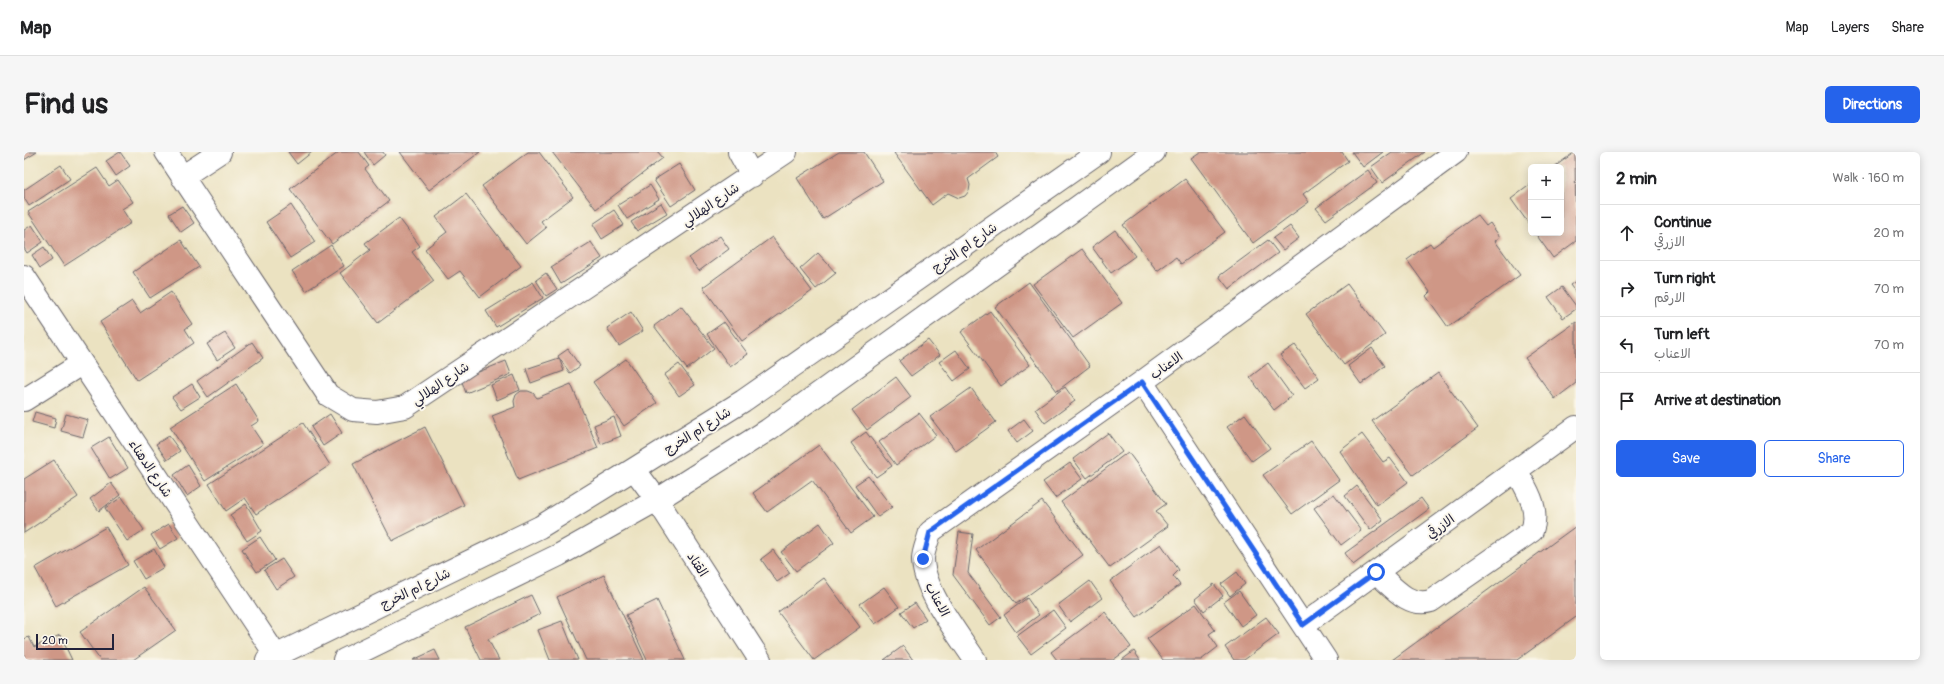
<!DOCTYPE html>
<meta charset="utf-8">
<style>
:root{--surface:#fff;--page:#f6f6f6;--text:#202124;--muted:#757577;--line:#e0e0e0;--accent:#2563eb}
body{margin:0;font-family:Pangolin,"Playpen Sans Arabic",sans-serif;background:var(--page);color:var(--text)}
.controls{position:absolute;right:12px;top:12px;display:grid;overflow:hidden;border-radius:6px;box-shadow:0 2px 10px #0003}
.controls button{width:36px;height:36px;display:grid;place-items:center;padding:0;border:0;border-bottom:1px solid var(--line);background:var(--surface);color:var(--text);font:20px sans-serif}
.scale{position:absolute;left:12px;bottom:10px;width:78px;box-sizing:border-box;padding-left:4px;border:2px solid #22223b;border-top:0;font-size:11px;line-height:14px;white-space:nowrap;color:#22223b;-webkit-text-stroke:3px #fbf7ec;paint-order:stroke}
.stop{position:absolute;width:12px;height:12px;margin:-9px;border:3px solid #2563eb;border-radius:50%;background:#fff}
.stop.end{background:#2563eb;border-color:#fff;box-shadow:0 1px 4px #0008}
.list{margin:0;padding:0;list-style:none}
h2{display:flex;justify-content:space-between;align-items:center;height:52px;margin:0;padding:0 16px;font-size:17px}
h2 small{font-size:13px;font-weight:400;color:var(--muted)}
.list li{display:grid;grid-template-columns:26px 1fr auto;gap:12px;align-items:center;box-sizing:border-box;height:56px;padding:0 16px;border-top:1px solid var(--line)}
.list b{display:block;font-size:15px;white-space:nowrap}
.list p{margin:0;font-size:13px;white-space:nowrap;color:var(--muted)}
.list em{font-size:13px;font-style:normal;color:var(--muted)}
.actions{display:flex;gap:8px;padding:12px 16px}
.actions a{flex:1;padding:9px 0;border:1px solid var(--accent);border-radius:6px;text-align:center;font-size:14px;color:var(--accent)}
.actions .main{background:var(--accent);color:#fff}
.icon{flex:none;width:22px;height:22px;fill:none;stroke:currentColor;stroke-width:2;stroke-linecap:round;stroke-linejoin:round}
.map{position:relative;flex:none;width:1552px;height:508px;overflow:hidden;border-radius:6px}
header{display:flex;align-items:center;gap:24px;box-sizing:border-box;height:56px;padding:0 20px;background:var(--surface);border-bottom:1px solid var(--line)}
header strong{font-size:19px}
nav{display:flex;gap:22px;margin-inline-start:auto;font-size:14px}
.intro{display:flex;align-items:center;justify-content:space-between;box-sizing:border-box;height:96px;padding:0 24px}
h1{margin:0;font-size:28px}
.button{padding:10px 18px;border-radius:6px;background:var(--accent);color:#fff;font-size:14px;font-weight:700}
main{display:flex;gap:24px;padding:0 24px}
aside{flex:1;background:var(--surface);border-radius:6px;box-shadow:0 2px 10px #0003}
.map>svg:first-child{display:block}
.building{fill:#cf9786}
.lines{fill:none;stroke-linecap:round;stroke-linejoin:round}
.minor-casing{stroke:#68656a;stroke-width:24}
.minor{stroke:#fff;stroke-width:22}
.route{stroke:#2563eb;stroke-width:5}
.labels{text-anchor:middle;stroke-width:4;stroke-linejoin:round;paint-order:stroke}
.street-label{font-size:13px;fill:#22223b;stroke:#fbf7ec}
</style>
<header>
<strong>Map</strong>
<nav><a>Map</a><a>Layers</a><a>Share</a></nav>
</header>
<div class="intro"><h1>Find us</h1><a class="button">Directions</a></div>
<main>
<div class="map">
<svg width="1552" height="508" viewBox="0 0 1552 508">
<rect width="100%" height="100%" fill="#fbf7ec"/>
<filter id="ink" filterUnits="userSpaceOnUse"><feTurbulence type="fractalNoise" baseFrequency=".025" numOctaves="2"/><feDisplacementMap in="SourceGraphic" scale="8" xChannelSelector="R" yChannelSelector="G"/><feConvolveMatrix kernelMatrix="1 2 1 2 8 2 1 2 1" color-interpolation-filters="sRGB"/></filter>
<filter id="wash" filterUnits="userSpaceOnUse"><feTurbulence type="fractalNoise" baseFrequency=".012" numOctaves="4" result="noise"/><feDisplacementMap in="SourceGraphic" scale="16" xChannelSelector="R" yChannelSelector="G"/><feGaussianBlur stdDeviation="0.9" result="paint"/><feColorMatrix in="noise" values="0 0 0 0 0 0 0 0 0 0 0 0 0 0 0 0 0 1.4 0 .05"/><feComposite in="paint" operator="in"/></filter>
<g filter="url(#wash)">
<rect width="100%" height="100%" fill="#ebe2c1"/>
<g id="blocks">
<path class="building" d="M 0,0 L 13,0 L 0,8 Z
M 96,0 L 106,14 L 92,24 L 82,9 Z
M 264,0 L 288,0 L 273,12 Z
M 315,0 L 335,0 L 345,14 L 341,17 L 365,49 L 308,92 L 266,37 Z
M 340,0 L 359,0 L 361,3 L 349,13 Z
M 376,0 L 456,0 L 405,38 Z
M 504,0 L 515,0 L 549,45 L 517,69 L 522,76 L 502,92 L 458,34 Z
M 528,0 L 634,0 L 639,6 L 572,57 Z
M 815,0 L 840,0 L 859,29 L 799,67 L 773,26 Z
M 872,0 L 971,0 L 974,5 L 944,27 L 946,33 L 945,39 L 941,44 L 935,46 L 924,41 L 908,53 L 870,1 Z
M 1176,0 L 1318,0 L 1324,9 L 1279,42 L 1285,50 L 1229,91 L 1167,6 Z
M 1328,0 L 1359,0 L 1339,15 Z
M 1368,0 L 1401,0 L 1358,31 L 1347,15 Z
M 1551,0 L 1552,89 L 1529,106 L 1511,81 L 1537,81 L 1537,15 L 1530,15 Z
M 655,12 L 671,38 L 647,54 L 630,28 Z
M 37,13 L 46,27 L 5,54 L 0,46 L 0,38 Z
M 73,16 L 85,34 L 94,28 L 109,50 L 98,57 L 107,71 L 40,114 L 4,60 Z
M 1344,18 L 1353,31 L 1302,68 L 1292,56 Z
M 1161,27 L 1201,80 L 1157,112 L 1152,105 L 1133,119 L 1099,73 Z
M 1507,32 L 1507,75 L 1487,47 Z
M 626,33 L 635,47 L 603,67 L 594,53 Z
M 442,42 L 497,114 L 456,145 L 436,119 L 424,127 L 401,97 L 423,80 L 412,65 Z
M 637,51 L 643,61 L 613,79 L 607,70 Z
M 267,53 L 291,90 L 266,106 L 242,70 Z
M 158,54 L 170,71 L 157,80 L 145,62 Z
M 590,58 L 600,73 L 578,87 L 569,72 Z
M 1453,63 L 1462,74 L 1466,71 L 1476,85 L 1471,89 L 1496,123 L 1424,175 L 1402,144 L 1406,140 L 1383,108 L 1406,91 L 1409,95 Z
M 375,66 L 396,94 L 388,100 L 410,129 L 354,171 L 316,121 L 346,98 L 341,91 Z
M 8,73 L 19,90 L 3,101 L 0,96 L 0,78 Z
M 1266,74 L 1275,86 L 1259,98 L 1249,86 Z
M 1091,78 L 1111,104 L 1087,121 L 1068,95 Z
M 696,84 L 705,97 L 675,119 L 665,106 Z
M 748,85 L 788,139 L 718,189 L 679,135 Z
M 157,88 L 175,115 L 126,146 L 109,120 Z
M 1244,88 L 1254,101 L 1205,137 L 1195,124 Z
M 567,90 L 578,106 L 537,132 L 527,115 Z
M 307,93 L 320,114 L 282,139 L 268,119 Z
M 20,95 L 28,108 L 16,116 L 8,103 Z
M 1058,97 L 1098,151 L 1049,186 L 1009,132 Z
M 794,101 L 812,121 L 792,137 L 776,117 Z
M 522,121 L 533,137 L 522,144 L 512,128 Z
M 1552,129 L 1552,141 L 1546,133 Z
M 509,130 L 519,146 L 472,175 L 462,159 Z
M 1005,130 L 1066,214 L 1033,239 L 971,155 Z
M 1323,132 L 1361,183 L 1320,213 L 1282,162 Z
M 1538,135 L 1552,154 L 1552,157 L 1539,166 L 1524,145 Z
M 147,140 L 168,172 L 161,177 L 170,191 L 113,228 L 76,170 L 108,149 L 116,161 Z
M 657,154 L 690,196 L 663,217 L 630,174 Z
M 966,159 L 1006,213 L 977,234 L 937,180 Z
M 607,160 L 619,179 L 595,194 L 583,176 Z
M 700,170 L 724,202 L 706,215 L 683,182 Z
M 1552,170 L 1552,231 L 1531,247 L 1501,206 Z
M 201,181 L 211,196 L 193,208 L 183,192 Z
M 904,188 L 916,203 L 887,224 L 875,209 Z
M 228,190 L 239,206 L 184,245 L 173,229 Z
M 1271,193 L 1295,226 L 1281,236 L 1256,203 Z
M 1348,196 L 1361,214 L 1337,232 L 1324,214 Z
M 544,197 L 556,214 L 546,221 L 535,206 L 540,219 L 507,231 L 502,217 L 535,206 L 534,204 Z
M 932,198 L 946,217 L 930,229 L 915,210 Z
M 602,207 L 633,251 L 600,274 L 569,230 Z
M 482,209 L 487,222 L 442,241 L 437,227 Z
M 1244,211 L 1268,244 L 1250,258 L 1226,225 Z
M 655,212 L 671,233 L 655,244 L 640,223 Z
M 1414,221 L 1454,276 L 1389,323 L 1348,269 Z
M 490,223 L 496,238 L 473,248 L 467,233 Z
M 872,225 L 887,245 L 843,278 L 828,258 Z
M 168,232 L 176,245 L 157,257 L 148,245 Z
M 212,232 L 235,269 L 227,274 L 239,292 L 181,329 L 146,275 Z
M 547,232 L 574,296 L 494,328 L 468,264 L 491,255 L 490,249 L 492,243 L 497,239 L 504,239 L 509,241 L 513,246 Z
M 1041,235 L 1051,249 L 1021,271 L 1011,257 Z
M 947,236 L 972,270 L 932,299 L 906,265 Z
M 11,260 L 32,266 L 30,276 L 8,270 Z
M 895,261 L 912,283 L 872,313 L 855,290 Z
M 42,262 L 64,268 L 59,285 L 37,279 Z
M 306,262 L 318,281 L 299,294 L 287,275 Z
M 1221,262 L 1246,296 L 1228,309 L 1203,275 Z
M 590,265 L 597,284 L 577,292 L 570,273 Z
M 1000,267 L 1009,279 L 993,291 L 984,279 Z
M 279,271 L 306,313 L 232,362 L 221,346 L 202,359 L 185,332 Z
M 401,275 L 440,353 L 368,389 L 329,312 Z
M 842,280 L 868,314 L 852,325 L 827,291 Z
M 1084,281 L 1098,300 L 1063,326 L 1049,307 Z
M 1338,282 L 1359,310 L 1366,306 L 1384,330 L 1353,353 L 1316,299 Z
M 145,284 L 156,299 L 143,308 L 132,292 Z
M 85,285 L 104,316 L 86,327 L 67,296 Z
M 1287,289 L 1315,328 L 1268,362 L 1239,323 Z
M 795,293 L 849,365 L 827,381 L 788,328 L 743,360 L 729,341 Z
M 1104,300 L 1142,352 L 1132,359 L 1144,374 L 1086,416 L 1037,350 Z
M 30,308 L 54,345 L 0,381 L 0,327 Z
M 1046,311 L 1058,327 L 1031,346 L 1019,330 Z
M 164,313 L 177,334 L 163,344 L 150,323 Z
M 844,324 L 868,355 L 854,365 L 831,333 Z
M 87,331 L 96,343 L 75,359 L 66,347 Z
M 1333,334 L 1359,368 L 1346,378 L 1321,344 Z
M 1310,342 L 1337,378 L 1317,393 L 1290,356 Z
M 98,345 L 120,378 L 103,389 L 81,356 Z
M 1397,346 L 1405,357 L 1329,413 L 1321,401 Z
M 1018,349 L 1059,403 L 992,452 L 952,398 Z
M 222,352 L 238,379 L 223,389 L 206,363 Z
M 796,371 L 810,391 L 772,419 L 757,400 Z
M 145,372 L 154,386 L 136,397 L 127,383 Z
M 1552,374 L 1552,465 L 1493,508 L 1368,508 Z
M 82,375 L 104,413 L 32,454 L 11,416 Z
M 935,380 L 949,382 L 944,421 L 977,465 L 966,473 L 929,423 Z
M 236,385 L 251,408 L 233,420 L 218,397 Z
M 1137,392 L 1155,418 L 1149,424 L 1156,433 L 1113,465 L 1086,429 Z
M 130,397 L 140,415 L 120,427 L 109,409 Z
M 749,398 L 766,421 L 753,430 L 737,407 Z
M 258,407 L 270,425 L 252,437 L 240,418 Z
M 1213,420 L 1221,432 L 1206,444 L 1197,432 Z
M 580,423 L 620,508 L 562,508 L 533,445 Z
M 800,426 L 836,475 L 790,508 L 754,460 Z
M 1066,429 L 1078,446 L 1046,470 L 1034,453 Z
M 1190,432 L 1199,444 L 1180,459 L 1171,447 Z
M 120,435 L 152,478 L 109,508 L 76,508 L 56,480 Z
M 860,435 L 875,455 L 851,472 L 836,452 Z
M 1215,439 L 1232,463 L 1217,474 L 1200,450 Z
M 507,443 L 516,462 L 464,487 L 475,508 L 457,508 L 441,475 Z
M 1003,446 L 1015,463 L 992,480 L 980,463 Z
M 633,448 L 661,508 L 623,508 L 602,463 Z
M 891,451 L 902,467 L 889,476 L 877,460 Z
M 1172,452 L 1191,478 L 1185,482 L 1194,495 L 1177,508 L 1139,508 L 1123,487 Z
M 1029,458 L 1042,476 L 1007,502 L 993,484 Z
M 1081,460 L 1107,495 L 1089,508 L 1033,508 L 1027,500 Z
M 1242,465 L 1255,482 L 1220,508 L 1210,508 L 1201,495 Z
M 538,469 L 554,508 L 526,508 L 514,478 Z
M 36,483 L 48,508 L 0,508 L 0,487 L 5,485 L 10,495 Z
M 879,494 L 889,508 L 860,508 Z
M 411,498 L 416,508 L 389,508 Z
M 1110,499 L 1116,508 L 1098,508 Z"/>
</g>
</g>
<g filter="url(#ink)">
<use href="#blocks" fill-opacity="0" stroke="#68656a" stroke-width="1"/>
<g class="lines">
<g class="minor-casing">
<path id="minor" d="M 142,0 L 304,243 L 329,258 L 353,260 L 381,255 L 762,0
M 715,0 L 728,24
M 158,25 L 196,0
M 0,124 L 255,508
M 1118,230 L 1302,508
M 0,248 L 57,212
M 610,317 L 633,348 L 736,508
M 1352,420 C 1368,434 1384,456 1407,449 L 1508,379 C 1516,356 1503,338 1492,318
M 1279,473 L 1552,275
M 243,508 L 516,375 L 610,317 L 719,249 L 1075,0
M 320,508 L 535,403 L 633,348 L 744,278 L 1130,0
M 951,508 C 934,482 899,438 899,407 C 899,399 904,389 906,380 L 1118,230 L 1432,0"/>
</g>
<use href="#minor" class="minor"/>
</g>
</g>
<g class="lines" filter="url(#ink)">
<path class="route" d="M 899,407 L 906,380 L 1118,230 L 1279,473 L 1352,420"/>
</g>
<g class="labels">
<g class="street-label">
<text transform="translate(686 52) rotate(-34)" y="5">شارع الهلالي</text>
<text transform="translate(940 95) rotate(-35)" y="5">شارع ام الخرج</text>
<text transform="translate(1142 213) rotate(-36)" y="5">الاعناب</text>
<text transform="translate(416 231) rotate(-34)" y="5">شارع الهلالي</text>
<text transform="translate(673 278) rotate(-32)" y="5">شارع ام الخرج</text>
<text transform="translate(127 316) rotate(56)" y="5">شارع الدهناء</text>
<text transform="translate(1416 374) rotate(-36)" y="5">الازرقي</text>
<text transform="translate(674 412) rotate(57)" y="5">القتاد</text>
<text transform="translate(391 436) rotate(-26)" y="5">شارع ام الخرج</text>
<text transform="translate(914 447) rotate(62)" y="5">الاعناب</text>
</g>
</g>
</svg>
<div class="controls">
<button>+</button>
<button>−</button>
</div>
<div class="scale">20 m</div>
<div class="stop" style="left:1352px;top:420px"></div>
<div class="stop end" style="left:899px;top:407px"></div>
</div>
<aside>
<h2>2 min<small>Walk · 160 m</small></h2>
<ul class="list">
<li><svg class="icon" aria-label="ahead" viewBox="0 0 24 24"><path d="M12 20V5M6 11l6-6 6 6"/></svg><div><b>Continue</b><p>الازرقي</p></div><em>20 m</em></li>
<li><svg class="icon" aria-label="right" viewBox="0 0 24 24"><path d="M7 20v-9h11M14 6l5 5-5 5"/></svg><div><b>Turn right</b><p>الارقم</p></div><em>70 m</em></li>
<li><svg class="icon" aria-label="left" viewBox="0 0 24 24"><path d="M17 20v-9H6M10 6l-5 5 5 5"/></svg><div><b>Turn left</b><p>الاعناب</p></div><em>70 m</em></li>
<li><svg class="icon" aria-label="arrive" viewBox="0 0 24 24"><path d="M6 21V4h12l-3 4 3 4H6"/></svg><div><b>Arrive at destination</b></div></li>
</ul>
<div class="actions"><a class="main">Save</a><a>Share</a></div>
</aside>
</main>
